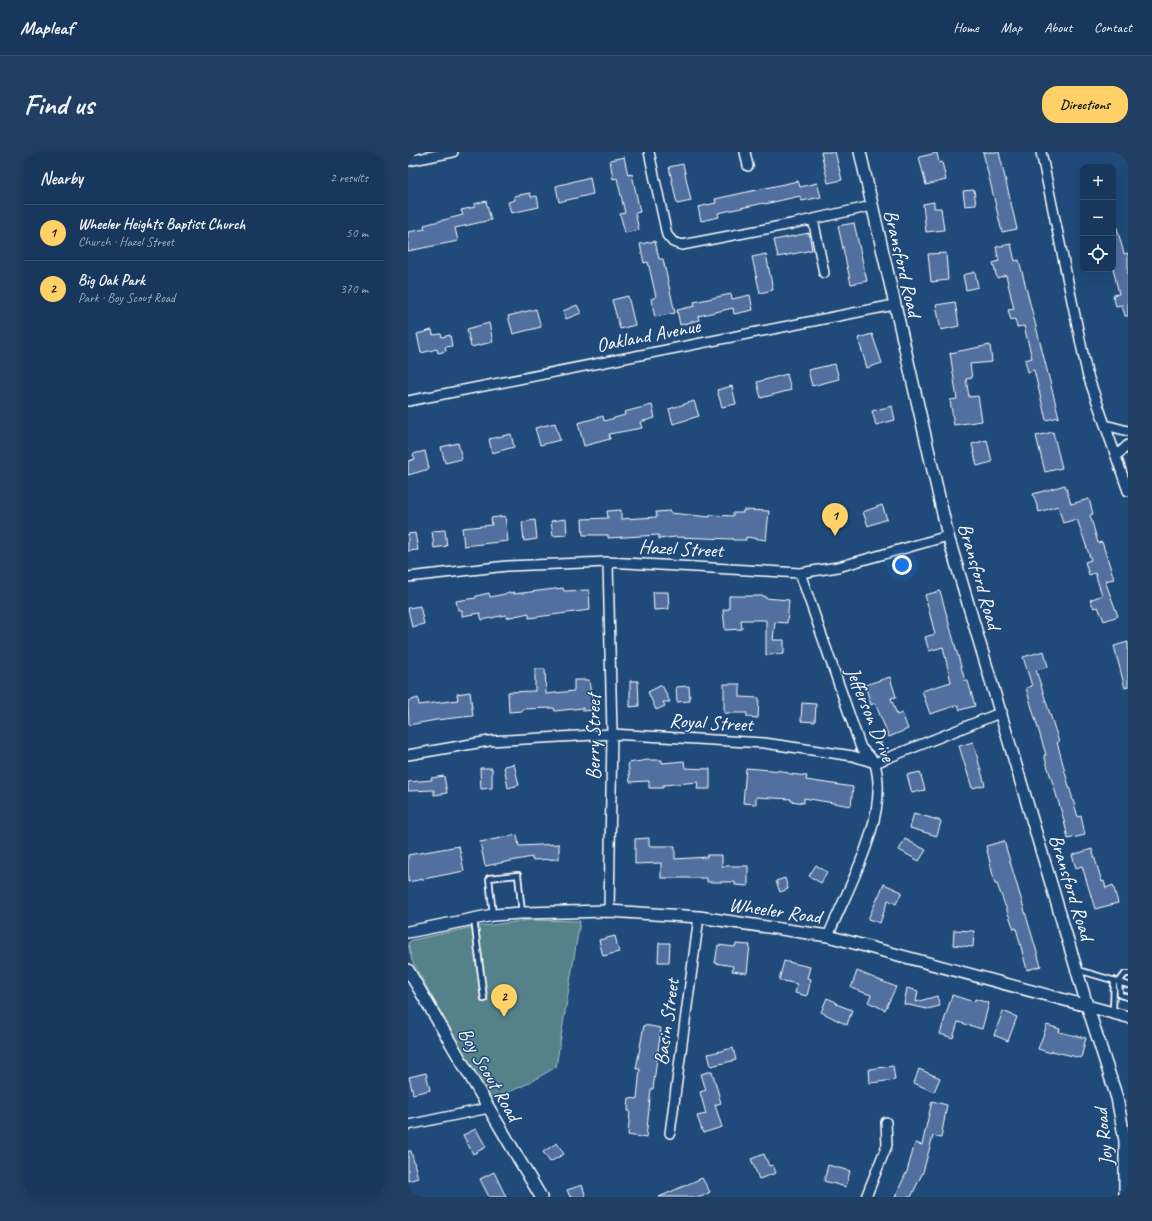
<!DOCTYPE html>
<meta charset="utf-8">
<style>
:root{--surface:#17385c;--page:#203f62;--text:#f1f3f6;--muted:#9eacbb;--line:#365272;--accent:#ffd166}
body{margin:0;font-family:Caveat,sans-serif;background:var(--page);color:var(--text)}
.controls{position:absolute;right:12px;top:12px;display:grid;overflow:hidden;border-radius:8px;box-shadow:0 4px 16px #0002}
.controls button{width:36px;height:36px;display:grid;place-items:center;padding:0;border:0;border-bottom:1px solid var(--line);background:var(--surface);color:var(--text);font:20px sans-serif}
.you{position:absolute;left:494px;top:413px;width:14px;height:14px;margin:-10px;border:3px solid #fff;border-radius:50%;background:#1a73e8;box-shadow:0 0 0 6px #1a73e833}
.badge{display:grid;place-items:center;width:26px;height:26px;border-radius:50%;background:var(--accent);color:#111;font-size:13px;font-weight:700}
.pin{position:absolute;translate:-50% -33px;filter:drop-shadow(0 1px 2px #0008)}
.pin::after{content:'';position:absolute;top:21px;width:14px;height:12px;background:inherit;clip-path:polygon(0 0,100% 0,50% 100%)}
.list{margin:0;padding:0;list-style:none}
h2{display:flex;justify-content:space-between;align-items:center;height:52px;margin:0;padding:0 16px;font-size:17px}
h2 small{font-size:13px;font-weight:400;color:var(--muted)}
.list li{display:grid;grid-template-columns:26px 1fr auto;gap:12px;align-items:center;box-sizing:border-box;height:56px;padding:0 16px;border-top:1px solid var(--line)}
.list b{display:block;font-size:15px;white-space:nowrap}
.list p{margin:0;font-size:13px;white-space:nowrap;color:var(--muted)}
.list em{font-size:13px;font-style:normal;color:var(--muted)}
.icon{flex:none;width:22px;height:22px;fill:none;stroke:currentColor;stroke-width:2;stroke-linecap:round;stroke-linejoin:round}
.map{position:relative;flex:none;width:720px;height:1045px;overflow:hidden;border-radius:16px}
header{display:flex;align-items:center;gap:24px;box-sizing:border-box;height:56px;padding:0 20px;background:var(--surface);border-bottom:1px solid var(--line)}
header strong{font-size:19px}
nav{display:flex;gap:22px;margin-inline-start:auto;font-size:14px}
.intro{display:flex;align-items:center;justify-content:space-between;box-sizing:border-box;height:96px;padding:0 24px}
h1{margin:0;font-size:28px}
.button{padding:10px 18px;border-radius:16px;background:var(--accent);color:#111;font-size:14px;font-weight:700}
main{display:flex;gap:24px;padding:0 24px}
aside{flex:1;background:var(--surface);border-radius:16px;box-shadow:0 4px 16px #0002}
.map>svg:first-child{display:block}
.green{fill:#55828a;stroke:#aac0c4}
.building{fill:#516f9f;stroke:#fff}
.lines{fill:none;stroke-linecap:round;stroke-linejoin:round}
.service-casing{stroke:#fff;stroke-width:8}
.minor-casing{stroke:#fff;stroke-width:12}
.tertiary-casing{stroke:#fff;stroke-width:14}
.service{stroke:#1f4a7a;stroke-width:4.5}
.minor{stroke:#1f4a7a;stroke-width:9}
.tertiary{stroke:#1f4a7a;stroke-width:11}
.labels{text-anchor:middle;stroke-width:3;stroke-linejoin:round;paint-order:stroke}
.street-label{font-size:20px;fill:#fff;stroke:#1f4a7a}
</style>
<header>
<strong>Mapleaf</strong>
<nav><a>Home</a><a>Map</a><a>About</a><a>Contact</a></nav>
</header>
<div class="intro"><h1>Find us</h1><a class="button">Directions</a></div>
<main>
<aside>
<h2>Nearby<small>2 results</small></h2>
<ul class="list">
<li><span class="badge">1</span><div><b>Wheeler Heights Baptist Church</b><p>Church · Hazel Street</p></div><em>50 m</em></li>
<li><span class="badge">2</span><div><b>Big Oak Park</b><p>Park · Boy Scout Road</p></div><em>370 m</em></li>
</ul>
</aside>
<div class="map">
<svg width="720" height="1045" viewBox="0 0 720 1045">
<rect width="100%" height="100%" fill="#1f4a7a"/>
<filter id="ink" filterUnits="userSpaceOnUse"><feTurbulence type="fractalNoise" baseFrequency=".025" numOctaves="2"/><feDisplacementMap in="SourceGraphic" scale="8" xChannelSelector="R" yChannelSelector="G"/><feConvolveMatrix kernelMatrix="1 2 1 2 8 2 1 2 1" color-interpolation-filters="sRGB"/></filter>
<g filter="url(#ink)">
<path class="green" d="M 122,768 L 172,769 L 148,915 L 117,933 L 82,948 L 4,809 L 0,791 L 4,788 L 60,776 Z"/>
<path class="building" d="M 413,0 L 427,0 L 434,28 L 420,31 Z
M 575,0 L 591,0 L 609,77 L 594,80 Z
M 529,1 L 531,11 L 534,10 L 538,28 L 518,33 L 511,5 Z
M 216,5 L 220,23 L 224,22 L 232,60 L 227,61 L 231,78 L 217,81 L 212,62 L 217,61 L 209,26 L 205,27 L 202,8 Z
M 275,12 L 283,49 L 269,52 L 261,15 Z
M 182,25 L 185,42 L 151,50 L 148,34 Z
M 390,29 L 392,35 L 409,31 L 413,45 L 394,49 L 392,44 L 357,52 L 356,51 L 310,61 L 311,65 L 293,69 L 290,55 L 308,51 L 307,47 Z
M 566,38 L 568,53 L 557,54 L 555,39 Z
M 122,41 L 123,45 L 129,44 L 131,55 L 103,61 L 100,50 L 107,48 L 106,44 Z
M 78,49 L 83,68 L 47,76 L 50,89 L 0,99 L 0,80 L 17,77 L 16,73 L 55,63 L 53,58 L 67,55 L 66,52 Z
M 526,50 L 526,56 L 533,56 L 536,78 L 518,80 L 515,52 Z
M 446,71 L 459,129 L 443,132 L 430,74 Z
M 705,72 L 708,72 L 716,102 L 720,101 L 720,164 L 717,164 L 714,153 L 708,154 L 705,143 L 711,142 L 705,116 Z
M 401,81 L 404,98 L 370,105 L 366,88 Z
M 247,89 L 251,107 L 255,107 L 267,161 L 247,165 L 243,147 L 248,145 L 240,110 L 236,111 L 232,92 Z
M 603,92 L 607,109 L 611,108 L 651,265 L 638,268 L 626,218 L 620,220 L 617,208 L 624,206 L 616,174 L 609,175 L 607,167 L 603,168 L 600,158 L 606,157 L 598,123 L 589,126 L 585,111 L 591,109 L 588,95 Z
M 538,101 L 540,128 L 523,130 L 520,102 Z
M 358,102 L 365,138 L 352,141 L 344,105 Z
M 567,120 L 570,135 L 558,138 L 555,123 Z
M 323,142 L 324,147 L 342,143 L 345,158 L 326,162 L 325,156 L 290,164 L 291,168 L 272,173 L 269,158 L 287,154 L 286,150 Z
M 220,144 L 227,173 L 212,177 L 204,148 Z
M 547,150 L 551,174 L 533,178 L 528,153 Z
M 169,153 L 173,161 L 158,167 L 155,159 Z
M 128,157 L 133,175 L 105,182 L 100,164 Z
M 81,171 L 85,190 L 63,195 L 59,177 Z
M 24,178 L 25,183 L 33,182 L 34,185 L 42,183 L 44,194 L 37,195 L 38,199 L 30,201 L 29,197 L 13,201 L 9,182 Z
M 464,182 L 474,211 L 459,216 L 450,186 Z
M 582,193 L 584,210 L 562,212 L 564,226 L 558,227 L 561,245 L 570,244 L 574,269 L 546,273 L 542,248 L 549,247 L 542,201 Z
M 427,212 L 431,227 L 404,234 L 400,218 Z
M 379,222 L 383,238 L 353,246 L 349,230 Z
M 324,234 L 328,252 L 314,255 L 309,238 Z
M 286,249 L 291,264 L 265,272 L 261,257 Z
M 244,253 L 247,266 L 232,270 L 234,276 L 201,282 L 202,287 L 176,294 L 170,271 L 195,264 L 196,269 L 217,263 L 216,260 Z
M 484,254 L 487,268 L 468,273 L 464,259 Z
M 147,271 L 152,288 L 132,293 L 127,276 Z
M 645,280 L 654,316 L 637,320 L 628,284 Z
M 103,282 L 106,295 L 84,301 L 81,287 Z
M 579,288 L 584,310 L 569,314 L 564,292 Z
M 50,291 L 54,307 L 37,311 L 33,295 Z
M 17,299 L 21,317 L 0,323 L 0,309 L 7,307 L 5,302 Z
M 657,333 L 663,352 L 681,347 L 685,362 L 682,363 L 690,391 L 694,390 L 706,427 L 697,429 L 710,464 L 696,469 L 690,455 L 686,456 L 682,448 L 694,443 L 687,421 L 681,423 L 677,410 L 683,408 L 669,367 L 655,371 L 650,354 L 631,360 L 625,342 Z
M 474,353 L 479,367 L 460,374 L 455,360 Z
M 213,358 L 213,367 L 249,365 L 248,360 L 262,359 L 262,361 L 302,365 L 302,363 L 325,364 L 325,361 L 335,361 L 335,358 L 361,359 L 358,388 L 338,385 L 338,388 L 325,388 L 325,387 L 267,385 L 251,387 L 251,383 L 200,386 L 200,383 L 175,383 L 174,367 L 200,366 L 199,359 Z
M 97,364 L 100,389 L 56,394 L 54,376 L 84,373 L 83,366 Z
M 158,367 L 159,383 L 145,384 L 143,369 Z
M 127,368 L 129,387 L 116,389 L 114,370 Z
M 37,378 L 39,394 L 26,396 L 24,379 Z
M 7,381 L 10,398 L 0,399 L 0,382 Z
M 155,436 L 156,439 L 181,438 L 182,458 L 121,466 L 121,461 L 98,466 L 97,463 L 74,468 L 72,461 L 54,464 L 54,458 L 50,458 L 48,449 L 68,446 L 68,444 L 81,441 L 82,445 L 106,440 L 106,442 Z
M 532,439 L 557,529 L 560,529 L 567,554 L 552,558 L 550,553 L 522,562 L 514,539 L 543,530 L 535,495 L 521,499 L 517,485 L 527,482 L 517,443 Z
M 245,440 L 260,440 L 261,457 L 246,458 Z
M 321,444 L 357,444 L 357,446 L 381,448 L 379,471 L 367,470 L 365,488 L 376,488 L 376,502 L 358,503 L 358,468 L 333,468 L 334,477 L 317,478 L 315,458 L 321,457 Z
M 12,454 L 16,472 L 4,475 L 0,456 Z
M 720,490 L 720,535 L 717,536 L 706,494 Z
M 636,499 L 640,515 L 628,518 L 651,590 L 649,590 L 660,631 L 670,665 L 673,664 L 677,683 L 660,687 L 656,668 L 636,603 L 638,603 L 618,536 L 624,534 L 615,505 Z
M 127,517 L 137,517 L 138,542 L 166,539 L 166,528 L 181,528 L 185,558 L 175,559 L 175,556 L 147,559 L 146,556 L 114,557 L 114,559 L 101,560 L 100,540 L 127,539 Z
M 482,525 L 488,545 L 483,546 L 489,563 L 494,561 L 500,577 L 481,585 L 467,551 L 463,553 L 457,533 Z
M 222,529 L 230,529 L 231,554 L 222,555 Z
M 316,532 L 332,532 L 332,545 L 351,546 L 350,566 L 339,565 L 339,561 L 316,561 Z
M 254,533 L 262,550 L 255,550 L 257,554 L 248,558 L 240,540 Z
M 281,534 L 282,549 L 269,550 L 268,535 Z
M 62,540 L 65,564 L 28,568 L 1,573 L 0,549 L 10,546 L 11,553 L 50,548 L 49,542 Z
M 394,551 L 408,552 L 407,570 L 393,569 Z
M 565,590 L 577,633 L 564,636 L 551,594 Z
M 240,608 L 254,608 L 254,611 L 276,609 L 277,616 L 302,617 L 302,637 L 289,637 L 290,630 L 255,633 L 255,636 L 241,636 L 241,629 L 222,630 L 220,611 Z
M 106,612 L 111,633 L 100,636 L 96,614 Z
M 72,616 L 84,616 L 84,636 L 73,637 Z
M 338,616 L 375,619 L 382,622 L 399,624 L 398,628 L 445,635 L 443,654 L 396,646 L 396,651 L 383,649 L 383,647 L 348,645 L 348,652 L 335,651 Z
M 512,620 L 517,638 L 504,641 L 499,623 Z
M 36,624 L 39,641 L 26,643 L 26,638 L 0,639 L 0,630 L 24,628 L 23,626 Z
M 506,661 L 533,669 L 529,684 L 502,676 Z
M 109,683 L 111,694 L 151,692 L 151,707 L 124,708 L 124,705 L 77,714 L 72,690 Z
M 241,686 L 241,694 L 267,694 L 267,707 L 299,705 L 299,703 L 314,703 L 314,714 L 340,714 L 340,734 L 327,733 L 327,730 L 299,730 L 299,726 L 253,726 L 253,711 L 227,712 L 227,687 Z
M 497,687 L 518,698 L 511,709 L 491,698 Z
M 596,689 L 633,814 L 619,818 L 608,776 L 606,777 L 589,732 L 587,732 L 578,694 Z
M 51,694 L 56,719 L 0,730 L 0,703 Z
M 684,697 L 694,730 L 696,729 L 698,736 L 705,733 L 710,751 L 687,757 L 674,714 L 668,716 L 664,703 Z
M 408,713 L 419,720 L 413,731 L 401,724 Z
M 377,726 L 380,737 L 372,740 L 368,729 Z
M 476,732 L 494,740 L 488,752 L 480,748 L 472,771 L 460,767 Z
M 546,778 L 566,779 L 565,795 L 545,793 Z
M 207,784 L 211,800 L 195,804 L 191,788 Z
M 251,791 L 262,791 L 261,810 L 250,810 Z
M 328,792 L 342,793 L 339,821 L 324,819 L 325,814 L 307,811 L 310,793 L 327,795 Z
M 376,809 L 402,815 L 399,826 L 403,827 L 399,844 L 387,841 L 389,832 L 371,828 Z
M 449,819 L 488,835 L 477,858 L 460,850 L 463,843 L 443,836 Z
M 499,836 L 510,839 L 508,850 L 529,844 L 532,854 L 519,857 L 496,852 Z
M 544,843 L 566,850 L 567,847 L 581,851 L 574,877 L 550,870 L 545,886 L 532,882 Z
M 419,846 L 428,850 L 428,852 L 444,858 L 439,873 L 413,860 Z
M 595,859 L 609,865 L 600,889 L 586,883 Z
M 236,873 L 253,876 L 245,937 L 243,937 L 238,986 L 220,983 L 222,959 L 220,959 L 221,946 L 229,947 L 232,917 L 228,917 Z
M 639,873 L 652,877 L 651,880 L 678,886 L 673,906 L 644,899 L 643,901 L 630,897 Z
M 325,896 L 328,908 L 303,914 L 300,902 Z
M 485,914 L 487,928 L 462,931 L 461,917 Z
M 511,917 L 532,926 L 526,940 L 506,931 Z
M 304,919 L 313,951 L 307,953 L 314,975 L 295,981 L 289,964 L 298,962 L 292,940 L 298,938 L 293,922 Z
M 18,921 L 22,938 L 5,942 L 1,925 Z
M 524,949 L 539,953 L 533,986 L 525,984 L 515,1020 L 503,1045 L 487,1045 L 499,1019 L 507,991 L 514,993 Z
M 68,977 L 78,995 L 65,1002 L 55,983 Z
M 149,991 L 156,1002 L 142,1010 L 135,1000 Z
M 0,999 L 3,999 L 10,1026 L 0,1029 Z
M 356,1002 L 361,1014 L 365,1013 L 368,1021 L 351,1027 L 343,1007 Z
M 420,1013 L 442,1019 L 438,1035 L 416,1029 Z
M 86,1020 L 98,1045 L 81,1045 L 72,1027 Z
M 294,1026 L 302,1040 L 293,1045 L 251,1045 Z
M 174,1033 L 178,1045 L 162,1045 L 159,1038 Z"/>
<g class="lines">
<g class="service-casing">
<path id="service" d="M 85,763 L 81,726 L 110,723 L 114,761
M 66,767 L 76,847
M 670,818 L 711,830 L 712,843 L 720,845
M 720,822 L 717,822 L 711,830 L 720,833
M 705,860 L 706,828"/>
</g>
<g class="minor-casing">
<path id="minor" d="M 241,0 L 259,83 L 265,90 L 274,93 L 383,72 L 464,54
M 337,0 L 340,14
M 633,0 L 679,221 L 720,339
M 0,9 L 45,0
M 405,67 L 416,121
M 0,249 L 486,153
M 697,273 L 720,279
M 708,304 L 720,293
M 200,410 L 204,582 L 201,759
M 392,421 L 453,596 C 457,600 465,606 467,612 C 482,664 440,736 420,784
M 0,425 L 99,414 L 200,410 L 392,421 L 430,415 L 540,384
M 0,603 L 81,589 L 204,582 L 356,591 L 445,604 L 467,611 L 594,560
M 0,973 L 81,956
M 262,981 L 291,765
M 458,1045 L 479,993 L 478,970"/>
</g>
<g class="tertiary-casing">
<path id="tertiary" d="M 452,0 L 540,384 L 679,853 L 709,946 L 717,989 L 717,1045
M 0,780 L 85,763 L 114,761 L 201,759 L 291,765 L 420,784 L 720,865
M 0,818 L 133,1045"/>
</g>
<use href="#service" class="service"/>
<use href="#minor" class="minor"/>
<use href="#tertiary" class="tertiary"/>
</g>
</g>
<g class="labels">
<g class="street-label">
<text transform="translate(495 111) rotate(77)" y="7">Bransford Road</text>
<text transform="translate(240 183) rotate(-11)" y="7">Oakland Avenue</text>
<text transform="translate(273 396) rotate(3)" y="7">Hazel Street</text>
<text transform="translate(572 424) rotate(74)" y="7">Bransford Road</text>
<text transform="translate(463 562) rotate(68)" y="7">Jefferson Drive</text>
<text transform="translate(303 570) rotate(3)" y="7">Royal Street</text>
<text transform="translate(185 585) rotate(-90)" y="7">Berry Street</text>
<text transform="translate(664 735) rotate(73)" y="7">Bransford Road</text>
<text transform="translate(367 758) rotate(8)" y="7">Wheeler Road</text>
<text transform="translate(258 870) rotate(-82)" y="7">Basin Street</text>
<text transform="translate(82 922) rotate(60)" y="7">Boy Scout Road</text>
<text transform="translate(695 985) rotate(-96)" y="7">Joy Road</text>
</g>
</g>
</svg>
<div class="controls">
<button>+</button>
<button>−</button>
<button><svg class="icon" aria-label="locate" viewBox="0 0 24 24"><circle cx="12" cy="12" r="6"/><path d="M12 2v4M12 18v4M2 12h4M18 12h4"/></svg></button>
</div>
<div class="you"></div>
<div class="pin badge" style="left:427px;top:384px">1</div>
<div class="pin badge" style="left:96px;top:865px">2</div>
</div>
</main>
